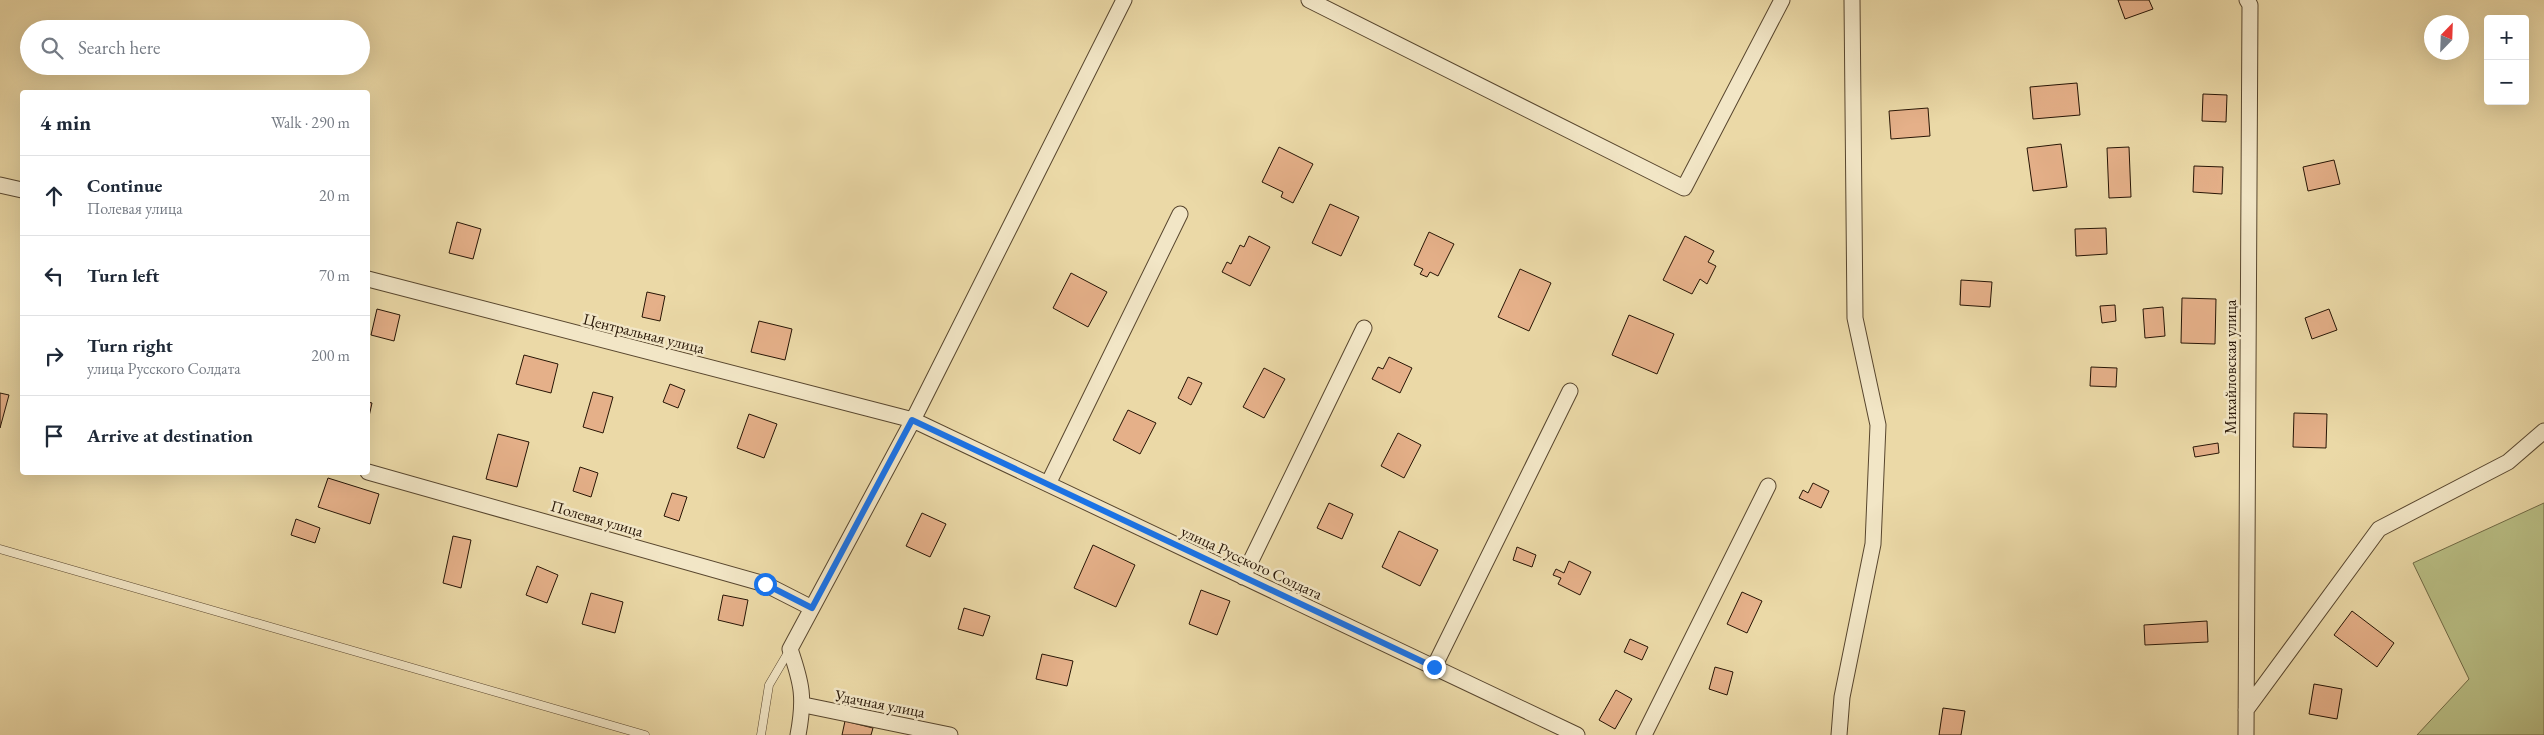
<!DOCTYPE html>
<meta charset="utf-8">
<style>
:root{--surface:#fff;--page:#f2f2f3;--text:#1f2937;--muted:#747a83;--line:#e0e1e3}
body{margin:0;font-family:"EB Garamond",serif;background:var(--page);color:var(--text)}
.controls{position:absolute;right:15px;top:15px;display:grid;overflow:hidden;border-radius:5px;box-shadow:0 5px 20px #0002}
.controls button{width:45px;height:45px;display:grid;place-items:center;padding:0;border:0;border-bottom:1px solid var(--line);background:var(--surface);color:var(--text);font:25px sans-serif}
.compass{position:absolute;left:2424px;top:15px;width:45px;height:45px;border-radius:50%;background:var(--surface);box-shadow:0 5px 20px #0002;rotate:23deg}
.stop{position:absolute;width:15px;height:15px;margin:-11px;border:4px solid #1a73e8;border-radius:50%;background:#fff}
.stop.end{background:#1a73e8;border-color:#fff;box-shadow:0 1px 5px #0008}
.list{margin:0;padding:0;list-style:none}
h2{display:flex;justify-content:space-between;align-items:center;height:65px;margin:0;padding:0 20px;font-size:21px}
h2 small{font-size:16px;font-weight:400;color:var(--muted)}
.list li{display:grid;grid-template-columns:32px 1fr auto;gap:15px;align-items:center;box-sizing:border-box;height:80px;padding:0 20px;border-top:1px solid var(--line)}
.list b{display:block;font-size:19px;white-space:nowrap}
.list p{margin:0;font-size:16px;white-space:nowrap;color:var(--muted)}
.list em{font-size:16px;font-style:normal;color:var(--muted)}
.icon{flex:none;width:28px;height:28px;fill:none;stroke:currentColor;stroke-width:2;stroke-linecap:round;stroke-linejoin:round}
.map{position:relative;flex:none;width:2544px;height:735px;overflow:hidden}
.search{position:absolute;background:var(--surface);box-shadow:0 5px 20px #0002;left:20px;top:20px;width:350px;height:55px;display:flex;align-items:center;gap:12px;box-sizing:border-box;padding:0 18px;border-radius:28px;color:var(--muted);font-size:19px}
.panel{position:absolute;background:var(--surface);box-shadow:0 5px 20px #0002;left:20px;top:90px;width:350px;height:385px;border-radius:5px}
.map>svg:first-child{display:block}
.green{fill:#b9bf85;stroke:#706a45}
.building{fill:#e5b089;stroke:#271505}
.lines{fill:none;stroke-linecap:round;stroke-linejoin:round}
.lane-casing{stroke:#58462e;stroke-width:9}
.street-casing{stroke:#58462e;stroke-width:17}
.lane{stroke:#f2e6c6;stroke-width:8}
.street{stroke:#f2e6c6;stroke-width:15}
.route{stroke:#1a73e8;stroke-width:6}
.labels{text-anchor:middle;stroke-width:5;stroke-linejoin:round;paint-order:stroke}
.street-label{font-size:16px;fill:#271505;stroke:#f2e6c6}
</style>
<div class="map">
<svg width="2544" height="735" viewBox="0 0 2544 735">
<rect width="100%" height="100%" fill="#ebd9a7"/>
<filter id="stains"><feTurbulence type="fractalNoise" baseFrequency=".004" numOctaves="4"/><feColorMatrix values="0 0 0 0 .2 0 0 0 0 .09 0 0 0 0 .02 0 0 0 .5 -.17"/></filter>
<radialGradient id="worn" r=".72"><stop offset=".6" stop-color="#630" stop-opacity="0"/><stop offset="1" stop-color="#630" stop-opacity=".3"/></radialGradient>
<path class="green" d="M 2544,503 L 2544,735 L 2417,735 L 2469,679 L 2413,563 Z"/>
<path class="building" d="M 2118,0 L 2149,0 L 2153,9 L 2125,19 Z
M 2077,83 L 2080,115 L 2033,119 L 2030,87 Z
M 2203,94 L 2227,95 L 2226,122 L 2202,121 Z
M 1928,108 L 1930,136 L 1891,139 L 1889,111 Z
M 2061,144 L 2067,187 L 2033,191 L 2027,148 Z
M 1279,147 L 1313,164 L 1293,203 L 1281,197 L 1283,192 L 1262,182 Z
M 2129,147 L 2131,197 L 2109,198 L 2107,148 Z
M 2334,160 L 2340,184 L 2308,191 L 2303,167 Z
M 2194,166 L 2223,167 L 2222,194 L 2193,192 Z
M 1330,204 L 1359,217 L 1341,256 L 1312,243 Z
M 457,222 L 481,229 L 473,259 L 449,253 Z
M 2106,228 L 2107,254 L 2076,256 L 2075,229 Z
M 1429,232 L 1454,244 L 1438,276 L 1430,272 L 1427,277 L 1420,274 L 1423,269 L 1414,265 Z
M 1249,236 L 1270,247 L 1250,286 L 1222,272 L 1227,262 L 1231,264 L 1240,245 L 1244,247 Z
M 1685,236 L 1714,251 L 1708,262 L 1716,266 L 1707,284 L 1700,279 L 1692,294 L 1663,280 Z
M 1520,269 L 1551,283 L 1529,331 L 1498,317 Z
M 1071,273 L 1107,292 L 1088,327 L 1053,308 Z
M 1961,280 L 1992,282 L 1990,307 L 1960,305 Z
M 647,292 L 665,296 L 660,321 L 642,317 Z
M 2182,298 L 2216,299 L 2215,344 L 2181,343 Z
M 2115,305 L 2116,321 L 2102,323 L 2100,306 Z
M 2163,307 L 2165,336 L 2145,338 L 2143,309 Z
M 377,309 L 400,315 L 394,341 L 371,335 Z
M 2329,309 L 2337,330 L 2312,339 L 2305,318 Z
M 1629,315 L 1674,334 L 1657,374 L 1612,355 Z
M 759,321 L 792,329 L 785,360 L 751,352 Z
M 524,355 L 558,364 L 551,393 L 516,384 Z
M 1389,357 L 1412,368 L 1400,393 L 1372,379 L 1378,367 L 1383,369 Z
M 2091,367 L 2117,368 L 2116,387 L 2090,386 Z
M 1264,368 L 1285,379 L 1264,418 L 1243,407 Z
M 1188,377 L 1202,383 L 1191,405 L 1178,398 Z
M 670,384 L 685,390 L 678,408 L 663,402 Z
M 593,392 L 613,397 L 603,433 L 583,427 Z
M 0,393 L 9,395 L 0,428 Z
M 368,402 L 372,403 L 368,421 Z
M 1128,410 L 1156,423 L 1140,454 L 1113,440 Z
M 2294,413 L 2327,414 L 2326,448 L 2293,447 Z
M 749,414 L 777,424 L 764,458 L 737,448 Z
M 1398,433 L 1421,445 L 1404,478 L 1381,466 Z
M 498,434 L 529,442 L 517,487 L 486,479 Z
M 2218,443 L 2219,453 L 2195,457 L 2193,447 Z
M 580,467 L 598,473 L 591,497 L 573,491 Z
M 328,478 L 379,494 L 370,524 L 318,507 Z
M 1813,483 L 1829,491 L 1821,508 L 1799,498 L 1803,490 L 1808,493 Z
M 672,493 L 687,497 L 679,521 L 664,516 Z
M 1329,503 L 1353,514 L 1342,539 L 1317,528 Z
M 922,513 L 946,524 L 930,557 L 906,546 Z
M 296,519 L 320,528 L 315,543 L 291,535 Z
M 1399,531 L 1438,550 L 1420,586 L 1382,567 Z
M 453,536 L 471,540 L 461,588 L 443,583 Z
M 1093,545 L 1135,565 L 1116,607 L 1074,588 Z
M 1517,547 L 1536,555 L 1532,567 L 1513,560 Z
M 1569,561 L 1591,572 L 1580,595 L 1558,584 L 1561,578 L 1553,575 L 1556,569 L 1564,573 Z
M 537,566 L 558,575 L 547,603 L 526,595 Z
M 1201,590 L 1230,601 L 1217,635 L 1189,624 Z
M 1742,592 L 1762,601 L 1747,633 L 1727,624 Z
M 591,593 L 623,602 L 615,633 L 582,624 Z
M 723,595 L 748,600 L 743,626 L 718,620 Z
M 964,608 L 990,616 L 983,636 L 958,629 Z
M 2352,611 L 2394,643 L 2377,667 L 2334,635 Z
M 2207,621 L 2208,642 L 2145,645 L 2144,625 Z
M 1630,639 L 1648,647 L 1642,660 L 1624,652 Z
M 1042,654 L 1073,661 L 1067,686 L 1036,679 Z
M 1715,667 L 1733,672 L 1727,695 L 1709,689 Z
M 2314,684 L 2342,689 L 2337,719 L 2309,714 Z
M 1616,690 L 1632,699 L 1615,729 L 1599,720 Z
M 1943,708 L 1965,711 L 1961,735 L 1939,735 Z
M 845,721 L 873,728 L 871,735 L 842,735 Z"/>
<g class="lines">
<g class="lane-casing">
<path id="lane" d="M 0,549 L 645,735
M 761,735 L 769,685 L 789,651"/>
</g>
<g class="street-casing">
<path id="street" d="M 1309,0 L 1684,188 L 1782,0
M 0,185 L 22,190
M 368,279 L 913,420 L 1577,735
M 368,472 L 765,584 L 812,608
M 1048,484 L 1180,214
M 1243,577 L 1364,328
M 1434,667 L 1570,391
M 804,705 L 950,735
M 2246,710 L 2379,529 L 2508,462 L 2544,431
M 798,735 C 805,698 802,684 790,649 L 913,420 L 1124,0
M 1644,735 L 1768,486
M 1839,735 L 1842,697 L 1873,544 L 1878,425 L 1855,318 L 1852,0
M 2246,735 L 2250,5 L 2247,0"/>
</g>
<use href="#lane" class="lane"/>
<use href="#street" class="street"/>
</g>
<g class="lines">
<path class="route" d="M 765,584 L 812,608 L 912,420 L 1434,667"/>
</g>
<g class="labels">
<g class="street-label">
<text transform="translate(644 333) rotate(14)" y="6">Центральная улица</text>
<text transform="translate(2230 367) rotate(-90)" y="6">Михайловская улица</text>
<text transform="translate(597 518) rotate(16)" y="6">Полевая улица</text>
<text transform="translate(1252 562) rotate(25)" y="6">улица Русского Солдата</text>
<text transform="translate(880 703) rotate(11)" y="6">Удачная улица</text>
</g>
</g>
<rect width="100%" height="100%" filter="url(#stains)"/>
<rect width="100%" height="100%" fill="url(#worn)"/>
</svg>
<div class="controls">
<button>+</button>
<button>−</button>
</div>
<svg class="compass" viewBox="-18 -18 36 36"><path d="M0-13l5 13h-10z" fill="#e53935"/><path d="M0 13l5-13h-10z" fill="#747a83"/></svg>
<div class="stop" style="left:765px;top:584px"></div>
<div class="stop end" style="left:1434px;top:667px"></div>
<div class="search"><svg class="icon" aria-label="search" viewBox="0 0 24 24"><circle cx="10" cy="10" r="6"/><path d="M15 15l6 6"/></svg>Search here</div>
<section class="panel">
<h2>4 min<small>Walk · 290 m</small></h2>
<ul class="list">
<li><svg class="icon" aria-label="ahead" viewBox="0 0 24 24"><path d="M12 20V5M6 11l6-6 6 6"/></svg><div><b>Continue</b><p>Полевая улица</p></div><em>20 m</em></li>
<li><svg class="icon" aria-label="left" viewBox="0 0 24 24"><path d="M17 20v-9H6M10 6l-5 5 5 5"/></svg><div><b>Turn left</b></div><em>70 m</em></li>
<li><svg class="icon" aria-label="right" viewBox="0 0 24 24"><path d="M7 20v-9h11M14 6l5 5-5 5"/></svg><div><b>Turn right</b><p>улица Русского Солдата</p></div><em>200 m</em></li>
<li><svg class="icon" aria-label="arrive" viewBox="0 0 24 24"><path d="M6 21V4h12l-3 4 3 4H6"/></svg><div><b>Arrive at destination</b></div></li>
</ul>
</section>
</div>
